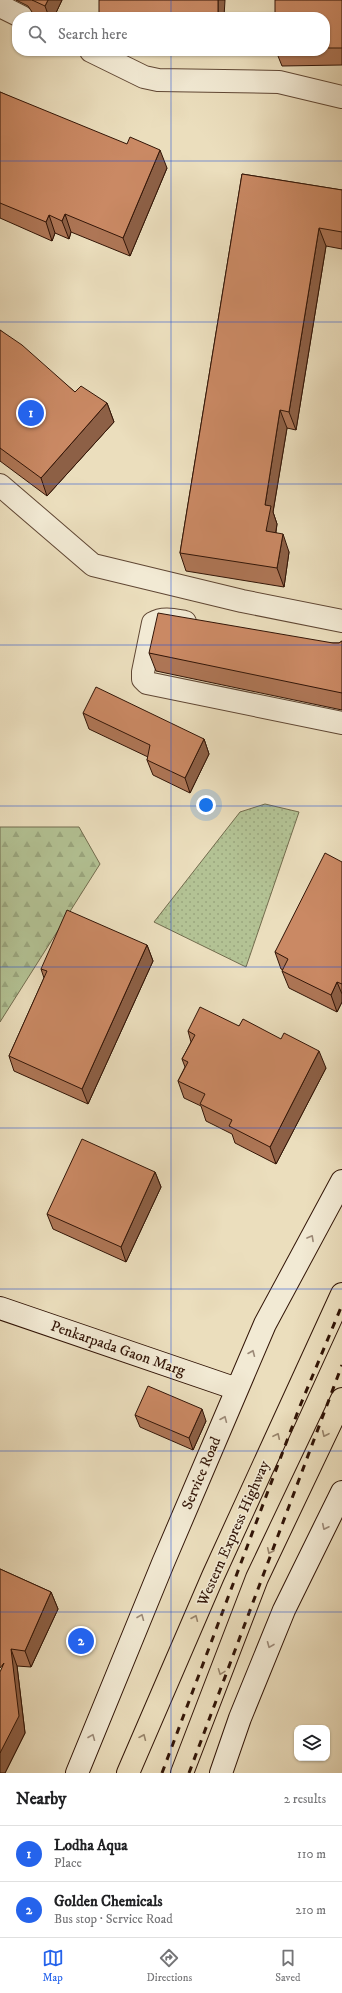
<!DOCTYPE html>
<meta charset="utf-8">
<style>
:root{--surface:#fff;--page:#f6f6f6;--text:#202124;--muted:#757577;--line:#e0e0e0;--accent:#2563eb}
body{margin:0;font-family:"IM FELL DW Pica",serif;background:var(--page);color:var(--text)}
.controls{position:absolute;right:12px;bottom:12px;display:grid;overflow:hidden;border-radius:8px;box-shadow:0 1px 3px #0004}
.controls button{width:36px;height:36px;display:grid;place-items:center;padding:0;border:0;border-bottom:1px solid var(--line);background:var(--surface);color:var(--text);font:20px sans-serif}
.you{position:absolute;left:206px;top:805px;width:14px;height:14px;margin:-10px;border:3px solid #fff;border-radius:50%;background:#1a73e8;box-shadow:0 0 0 6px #1a73e833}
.badge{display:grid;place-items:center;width:26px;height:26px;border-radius:50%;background:var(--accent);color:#fff;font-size:13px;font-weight:700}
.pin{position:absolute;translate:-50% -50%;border:2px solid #fff;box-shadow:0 1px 4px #0006}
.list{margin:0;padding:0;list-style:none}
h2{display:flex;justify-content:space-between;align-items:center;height:52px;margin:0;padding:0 16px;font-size:17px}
h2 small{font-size:13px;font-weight:400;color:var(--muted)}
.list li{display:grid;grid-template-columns:26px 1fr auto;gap:12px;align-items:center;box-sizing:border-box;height:56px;padding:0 16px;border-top:1px solid var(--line)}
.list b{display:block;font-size:15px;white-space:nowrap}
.list p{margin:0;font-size:13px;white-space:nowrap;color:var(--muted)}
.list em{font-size:13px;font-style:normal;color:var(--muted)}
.icon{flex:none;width:22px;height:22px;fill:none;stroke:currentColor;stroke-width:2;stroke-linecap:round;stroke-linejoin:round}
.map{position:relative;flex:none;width:342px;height:1773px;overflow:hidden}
.search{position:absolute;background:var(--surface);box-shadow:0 1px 3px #0004;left:12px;right:12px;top:12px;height:44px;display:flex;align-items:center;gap:10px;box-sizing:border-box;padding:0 14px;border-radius:16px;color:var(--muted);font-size:15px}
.sheet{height:164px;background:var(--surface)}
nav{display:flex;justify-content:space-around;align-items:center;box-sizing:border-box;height:56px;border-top:1px solid var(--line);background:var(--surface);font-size:11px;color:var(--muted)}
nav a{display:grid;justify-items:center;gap:2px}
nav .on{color:var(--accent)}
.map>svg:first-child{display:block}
.forest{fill:url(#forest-firs);stroke:#726c4e}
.garden{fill:url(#garden-dots);stroke:#726c4e}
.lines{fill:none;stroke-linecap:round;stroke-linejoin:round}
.street-casing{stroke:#604734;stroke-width:24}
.secondary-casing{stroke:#321507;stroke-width:24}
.highway-casing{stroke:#321507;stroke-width:24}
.street{stroke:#f2ead4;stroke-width:22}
.secondary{stroke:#f2ead4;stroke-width:22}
.highway{stroke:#ebdebd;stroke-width:22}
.rail{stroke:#321507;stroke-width:3;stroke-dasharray:7 7;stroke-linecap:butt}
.wall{fill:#ae7656;stroke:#321507}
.shaded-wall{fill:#8d6046;stroke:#321507}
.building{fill:#ca8964;stroke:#321507}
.oneway{stroke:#9c8a78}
.oneway2{stroke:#98846b}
.grid{fill:none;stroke:#1d4ed8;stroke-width:1;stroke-opacity:0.55}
.labels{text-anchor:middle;stroke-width:3;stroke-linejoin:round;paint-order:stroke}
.street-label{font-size:15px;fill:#321507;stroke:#f2ead4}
</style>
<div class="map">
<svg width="342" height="1773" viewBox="0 0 342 1773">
<defs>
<pattern id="forest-firs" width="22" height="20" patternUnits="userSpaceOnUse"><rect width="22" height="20" fill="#b3c294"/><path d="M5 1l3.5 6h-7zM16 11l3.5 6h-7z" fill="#9aa67e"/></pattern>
<pattern id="garden-dots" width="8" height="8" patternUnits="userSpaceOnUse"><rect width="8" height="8" fill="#b3c294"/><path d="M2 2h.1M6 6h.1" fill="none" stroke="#9aa67e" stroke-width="1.8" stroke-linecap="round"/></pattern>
</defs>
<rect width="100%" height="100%" fill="#ebdebd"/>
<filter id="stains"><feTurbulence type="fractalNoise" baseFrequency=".005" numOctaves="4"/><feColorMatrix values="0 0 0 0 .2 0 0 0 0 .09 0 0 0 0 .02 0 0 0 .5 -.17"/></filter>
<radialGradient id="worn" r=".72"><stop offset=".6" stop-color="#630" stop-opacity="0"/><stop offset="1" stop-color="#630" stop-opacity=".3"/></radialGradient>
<path class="forest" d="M 0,827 L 79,827 L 100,864 L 0,1022 Z"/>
<path class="garden" d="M 265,804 L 299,812 L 246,967 L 154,922 L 240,812 Z"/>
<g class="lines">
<g class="street-casing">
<path id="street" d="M 0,6 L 22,17
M 91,51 L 144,77 L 158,80 L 279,82 L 342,97
M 0,485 L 93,565 L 242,601 L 342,621
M 185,622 C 174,620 163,617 153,623 L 143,672 L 143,679 L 147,683 L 342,723"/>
</g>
<g class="secondary-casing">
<path id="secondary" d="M 0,1308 L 237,1389
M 77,1773 L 163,1563 L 265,1324 L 342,1181
M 221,1773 L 240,1718 L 284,1610 L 342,1492"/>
</g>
<g class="highway-casing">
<path id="highway" d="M 128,1773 L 213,1576 L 342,1294
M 182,1773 L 257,1578 L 342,1399"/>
</g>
<use href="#street" class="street"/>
<use href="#secondary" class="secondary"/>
<use href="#highway" class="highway"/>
<path class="rail" d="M 162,1773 L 300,1406 L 342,1305
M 189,1773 L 342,1365"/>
</g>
<path class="wall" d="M 16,0 L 62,0 L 54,17 L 39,17 L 34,15 L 28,6 Z
M 342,0 L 342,65 L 282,66 L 276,51 L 325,51 L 325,17 Z
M 0,92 L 167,168 L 130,256 L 71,232 L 69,239 L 55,233 L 52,241 L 0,218 Z
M 242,174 L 342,190 L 342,249 L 326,246 L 296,430 L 287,428 L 273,512 L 277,524 L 276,532 L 289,552 L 284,587 L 186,571 L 180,553 Z
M 0,330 L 75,392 L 107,403 L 114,422 L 47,496 L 0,461 Z
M 342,641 L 342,710 L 156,671 L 149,653 L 333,643 L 339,643 Z
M 83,713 L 204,739 L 209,754 L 190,793 L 153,775 L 147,760 L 148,757 L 89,729 Z
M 342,862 L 342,1002 L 337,1012 L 289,988 L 282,971 L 283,970 L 281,969 L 275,952 Z
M 147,945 L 153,961 L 88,1104 L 14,1071 L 9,1056 L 44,978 L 41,969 Z
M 239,1026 L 326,1068 L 276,1164 L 235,1143 L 232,1134 L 206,1121 L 201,1106 L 184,1098 L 178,1081 L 185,1067 L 182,1059 L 191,1042 L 188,1031 Z
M 155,1172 L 161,1187 L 126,1262 L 53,1229 L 47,1214 Z
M 135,1415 L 206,1421 L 193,1450 L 140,1427 Z
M 0,1569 L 51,1592 L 58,1609 L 31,1667 L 17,1666 L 25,1733 L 5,1773 Z"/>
<path class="shaded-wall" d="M 48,0 L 62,0 L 54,17 L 49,17 L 45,6 Z
M 218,0 L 225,0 L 224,17 L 218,17 Z
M 160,150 L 167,168 L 130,256 L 123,238 Z
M 65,214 L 71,232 L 69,239 L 62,221 Z
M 49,215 L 55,233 L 52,241 L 46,222 Z
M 319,228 L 326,246 L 296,430 L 289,412 Z
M 107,403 L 114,422 L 47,496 L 41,478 Z
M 280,410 L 287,428 L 273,512 L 277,524 L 273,549 L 266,531 L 265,505 Z
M 283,534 L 289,552 L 284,587 L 277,568 Z
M 204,739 L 209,754 L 190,793 L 185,778 Z
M 147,945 L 153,961 L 88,1104 L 82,1089 Z
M 337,982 L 342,994 L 342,1002 L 337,1012 L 331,995 Z
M 319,1051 L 326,1068 L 276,1164 L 270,1147 Z
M 155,1172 L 161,1187 L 126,1262 L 121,1247 Z
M 202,1409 L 206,1421 L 193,1450 L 189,1438 Z
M 51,1592 L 58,1609 L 31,1667 L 25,1651 Z
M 11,1649 L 17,1666 L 25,1733 L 5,1773 L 0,1773 L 0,1753 Z"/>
<path class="building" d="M 32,0 L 48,0 L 45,6 Z
M 99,0 L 218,0 L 218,17 L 99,17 Z
M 275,0 L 342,0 L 342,48 L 325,48 L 325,17 L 275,17 Z
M 0,92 L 127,144 L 130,137 L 160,150 L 123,238 L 65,214 L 62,221 L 49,215 L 46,222 L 0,203 Z
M 242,174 L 342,190 L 342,232 L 319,228 L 289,412 L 280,410 L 265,505 L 271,506 L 266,531 L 283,534 L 277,568 L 180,553 Z
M 0,330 L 22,345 L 75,392 L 81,386 L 107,403 L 41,478 L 0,448 Z
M 158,613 L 333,643 L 339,643 L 342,641 L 342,693 L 149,653 Z
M 96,687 L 204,739 L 185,778 L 147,760 L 150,745 L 83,713 Z
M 325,853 L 342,862 L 342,984 L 337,982 L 331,995 L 282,971 L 288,959 L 275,952 Z
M 67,910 L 147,945 L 82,1089 L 9,1056 L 47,971 L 41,969 Z
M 200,1007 L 239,1026 L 243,1019 L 281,1039 L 284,1033 L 319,1051 L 270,1147 L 229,1126 L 232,1120 L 200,1104 L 205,1094 L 178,1081 L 188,1062 L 182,1059 L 195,1035 L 188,1031 Z
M 82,1139 L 155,1172 L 121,1247 L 47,1214 Z
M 148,1386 L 202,1409 L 189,1438 L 135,1415 Z
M 0,1569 L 51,1592 L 25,1651 L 11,1649 L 19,1716 L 0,1753 L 0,1672 L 4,1663 L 0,1668 Z"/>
<defs><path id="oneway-chevron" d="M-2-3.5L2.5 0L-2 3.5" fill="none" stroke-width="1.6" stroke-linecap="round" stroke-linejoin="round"/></defs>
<g class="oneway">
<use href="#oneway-chevron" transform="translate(311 1238) rotate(-61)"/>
<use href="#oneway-chevron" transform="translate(252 1353) rotate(-67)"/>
<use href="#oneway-chevron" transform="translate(224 1419) rotate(-67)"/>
<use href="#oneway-chevron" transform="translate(325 1527) rotate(116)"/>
<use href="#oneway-chevron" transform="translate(141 1617) rotate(-68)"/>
<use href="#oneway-chevron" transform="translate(270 1645) rotate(112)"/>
<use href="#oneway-chevron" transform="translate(92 1737) rotate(-68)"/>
</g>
<g class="oneway2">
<use href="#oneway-chevron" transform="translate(325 1434) rotate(115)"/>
<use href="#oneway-chevron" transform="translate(277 1436) rotate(-65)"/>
<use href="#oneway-chevron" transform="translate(270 1551) rotate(115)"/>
<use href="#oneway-chevron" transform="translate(195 1618) rotate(-67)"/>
<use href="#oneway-chevron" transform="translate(221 1672) rotate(111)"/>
<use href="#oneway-chevron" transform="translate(143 1737) rotate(-67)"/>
</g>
<path class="grid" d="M 171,0 L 171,17M 171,51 L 171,1773M 0,161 L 342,161M 0,322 L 342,322M 0,484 L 342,484M 0,645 L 342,645M 0,806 L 342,806M 0,967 L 342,967M 0,1128 L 342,1128M 0,1289 L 342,1289M 0,1451 L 342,1451M 0,1612 L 342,1612"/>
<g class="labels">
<g class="street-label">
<text transform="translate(118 1348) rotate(19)" y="5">Penkarpada Gaon Marg</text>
<text transform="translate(201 1473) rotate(-67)" y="5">Service Road</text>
<text transform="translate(233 1533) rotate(-66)" y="5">Western Express Highway</text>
</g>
</g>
<rect width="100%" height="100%" filter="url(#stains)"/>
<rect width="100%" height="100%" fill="url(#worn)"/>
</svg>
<div class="controls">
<button><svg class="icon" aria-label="layers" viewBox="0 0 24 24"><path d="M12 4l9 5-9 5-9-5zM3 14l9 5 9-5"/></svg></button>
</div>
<div class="you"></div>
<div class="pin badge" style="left:31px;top:413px">1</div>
<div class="pin badge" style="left:81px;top:1641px">2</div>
<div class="search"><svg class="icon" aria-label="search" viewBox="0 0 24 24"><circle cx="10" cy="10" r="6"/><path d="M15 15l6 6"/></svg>Search here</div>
</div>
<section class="sheet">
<h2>Nearby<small>2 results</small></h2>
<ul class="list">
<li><span class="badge">1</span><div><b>Lodha Aqua</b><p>Place</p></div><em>110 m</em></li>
<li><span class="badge">2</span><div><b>Golden Chemicals</b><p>Bus stop · Service Road</p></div><em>210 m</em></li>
</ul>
</section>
<nav>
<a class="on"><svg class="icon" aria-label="map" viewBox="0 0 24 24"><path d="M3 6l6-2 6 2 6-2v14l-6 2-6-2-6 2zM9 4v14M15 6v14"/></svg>Map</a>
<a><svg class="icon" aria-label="directions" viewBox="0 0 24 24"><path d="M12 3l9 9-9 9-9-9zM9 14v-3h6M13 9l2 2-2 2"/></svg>Directions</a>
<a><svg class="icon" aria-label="saved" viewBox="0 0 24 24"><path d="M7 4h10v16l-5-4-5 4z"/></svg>Saved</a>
</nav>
